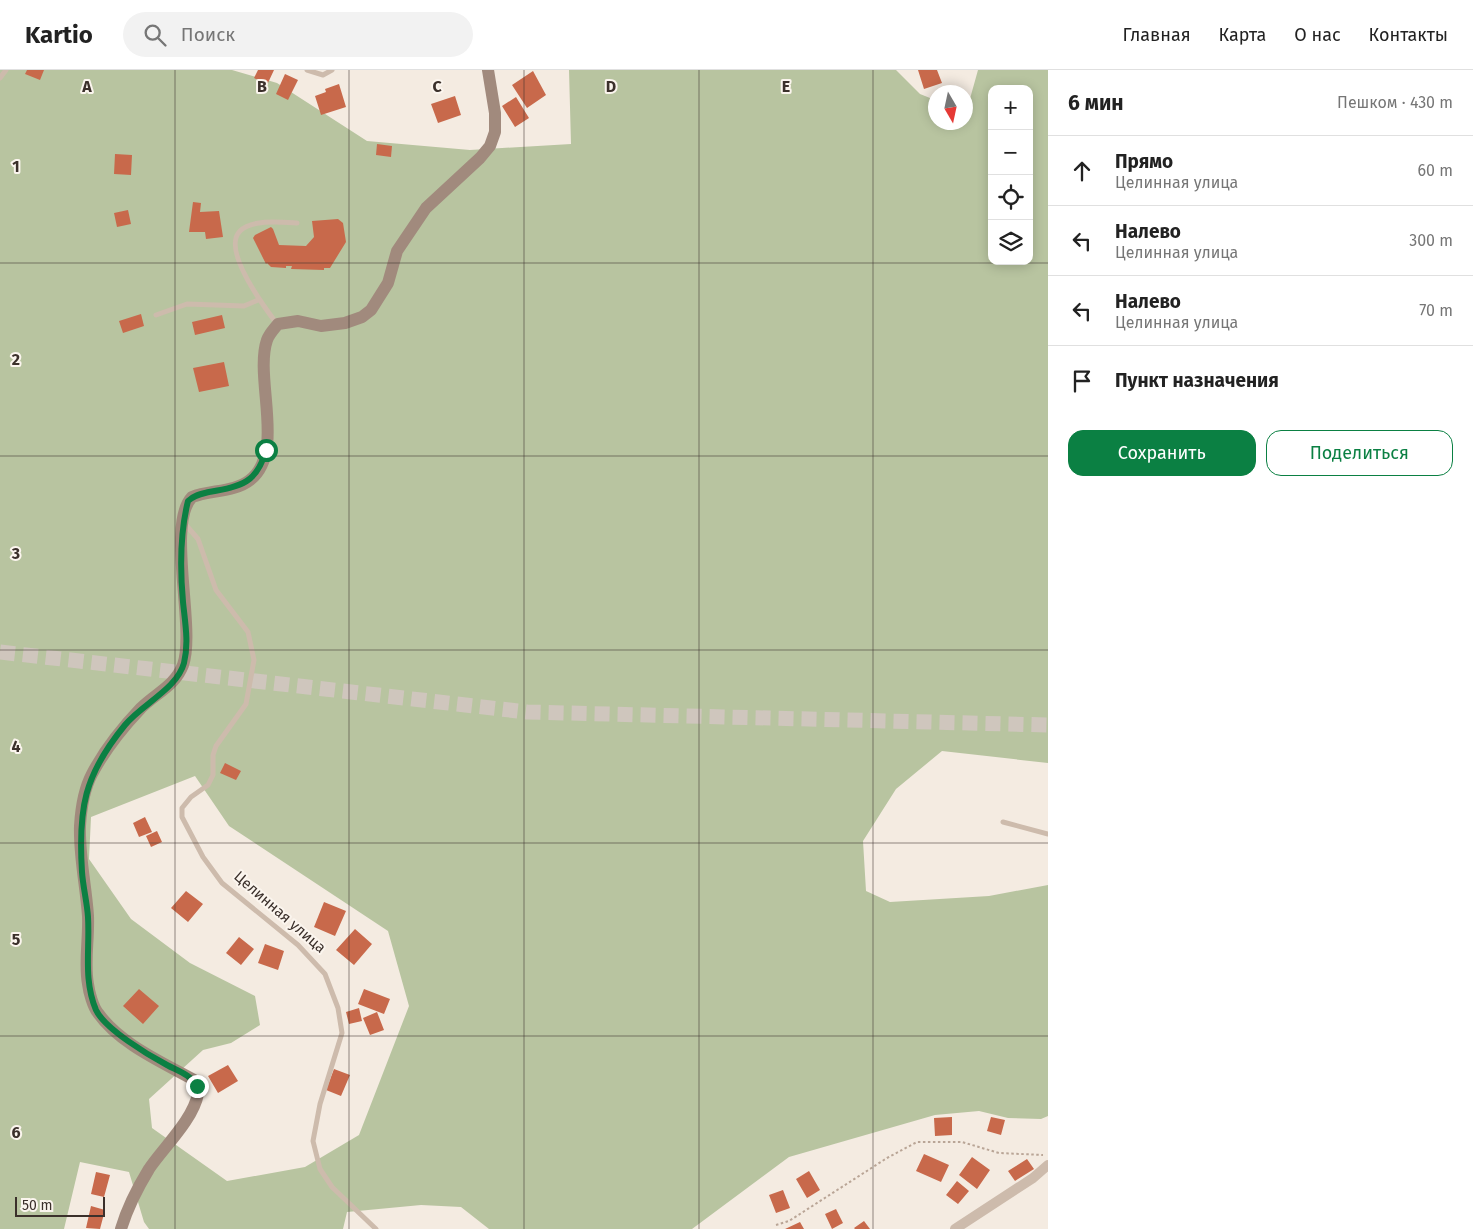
<!DOCTYPE html>
<html lang="ru">
<meta charset="utf-8">
<style>
:root{--surface:#fff;--page:#f2f2f2;--text:#222;--muted:#767676;--line:#e0e0e0;--accent:#0b8043}
body{margin:0;font-family:"Fira Sans",sans-serif;background:var(--page);color:var(--text)}
.controls{position:absolute;right:15px;top:15px;display:grid;overflow:hidden;border-radius:10px;box-shadow:0 2px 12px #0003}
.controls button{width:45px;height:45px;display:grid;place-items:center;padding:0;border:0;border-bottom:1px solid var(--line);background:var(--surface);color:var(--text);font:25px sans-serif}
.compass{position:absolute;left:928px;top:15px;width:45px;height:45px;border-radius:50%;background:var(--surface);box-shadow:0 2px 12px #0003;rotate:171deg}
.scale{position:absolute;left:15px;bottom:12px;width:90px;box-sizing:border-box;padding-left:5px;border:2px solid #3b302b;border-top:0;font-size:14px;line-height:18px;white-space:nowrap;color:#3b302b;-webkit-text-stroke:4px #fbf5ee;paint-order:stroke}
.stop{position:absolute;width:15px;height:15px;margin:-11px;border:4px solid #0b8043;border-radius:50%;background:#fff}
.stop.end{background:#0b8043;border-color:#fff;box-shadow:0 1px 5px #0008}
.list{margin:0;padding:0;list-style:none}
h2{display:flex;justify-content:space-between;align-items:center;height:65px;margin:0;padding:0 20px;font-size:21px}
h2 small{font-size:16px;font-weight:400;color:var(--muted)}
.list li{display:grid;grid-template-columns:32px 1fr auto;gap:15px;align-items:center;box-sizing:border-box;height:70px;padding:0 20px;border-top:1px solid var(--line)}
.list b{display:block;font-size:19px;white-space:nowrap}
.list p{margin:0;font-size:16px;white-space:nowrap;color:var(--muted)}
.list em{font-size:16px;font-style:normal;color:var(--muted)}
.actions{display:flex;gap:10px;padding:15px 20px}
.actions a{flex:1;padding:11px 0;border:1px solid var(--accent);border-radius:15px;text-align:center;font-size:18px;color:var(--accent)}
.actions .main{background:var(--accent);color:#fff}
.icon{flex:none;width:28px;height:28px;fill:none;stroke:currentColor;stroke-width:2;stroke-linecap:round;stroke-linejoin:round}
.map{position:relative;flex:none;width:1048px;height:1159px;overflow:hidden}
header{display:flex;align-items:center;gap:30px;box-sizing:border-box;height:70px;padding:0 25px;background:var(--surface);border-bottom:1px solid var(--line)}
header strong{font-size:24px}
nav{display:flex;gap:28px;margin-inline-start:auto;font-size:18px}
.search{width:350px;height:45px;background:var(--page);display:flex;align-items:center;gap:12px;box-sizing:border-box;padding:0 18px;border-radius:28px;color:var(--muted);font-size:19px}
main{display:flex}
aside{flex:1;background:var(--surface)}
.map>svg:first-child{display:block}
.green{fill:#b8c4a0;fill-rule:evenodd}
.building{fill:#c8694b}
.lines{fill:none;stroke-linecap:round;stroke-linejoin:round}
.highway-tunnel{stroke:#cfc6bd;stroke-width:15;stroke-dasharray:15 8;stroke-linecap:butt}
.path{stroke:#b9a596;stroke-width:2;stroke-dasharray:2.5 2.5;stroke-linecap:butt}
.lane{stroke:#cdbbac;stroke-width:5}
.street{stroke:#cdbbac;stroke-width:10}
.secondary{stroke:#a18a7d;stroke-width:12}
.route{stroke:#0b8043;stroke-width:6}
.grid{fill:none;stroke:#3b302b;stroke-width:1;stroke-opacity:0.55}
.labels{text-anchor:middle;stroke-width:4;stroke-linejoin:round;paint-order:stroke}
.street-label{font-size:15px;fill:#3b302b;stroke:#fbf5ee}
.grid-label{font-size:16px;text-anchor:middle;font-weight:bold;fill:#3b302b;stroke:#fbf5ee;stroke-width:4;stroke-linejoin:round;paint-order:stroke}
</style>
<header>
<strong>Kartio</strong>
<div class="search"><svg class="icon" aria-label="search" viewBox="0 0 24 24"><circle cx="10" cy="10" r="6"/><path d="M15 15l6 6"/></svg>Поиск</div>
<nav><a>Главная</a><a>Карта</a><a>О нас</a><a>Контакты</a></nav>
</header>
<main>
<div class="map">
<svg width="1048" height="1159" viewBox="0 0 1048 1159">
<rect width="100%" height="100%" fill="#f4ebe1"/>
<path class="green" d="M 0,0 L 232,0 L 277,13 L 367,71 L 470,80 L 571,74 L 569,0 L 896,0 L 920,24 L 935,30 L 936,52 L 966,52 L 966,43 L 978,0 L 1048,0 L 1048,693 L 942,681 L 896,719 L 863,771 L 866,821 L 890,832 L 989,826 L 1048,815 L 1048,1046 L 1041,1049 L 1008,1048 L 979,1041 L 935,1045 L 789,1087 L 692,1159 L 489,1159 L 461,1137 L 421,1135 L 347,1142 L 343,1159 L 149,1159 L 144,1152 L 129,1102 L 80,1092 L 64,1159 L 0,1159 ZM 992,19 L 1029,19 L 1029,191 L 992,191 ZM 195,706 L 229,756 L 388,861 L 409,936 L 359,1065 L 305,1097 L 227,1111 L 152,1058 L 149,1029 L 203,980 L 231,973 L 260,955 L 255,926 L 190,893 L 131,849 L 89,789 L 91,747 Z"/>
<path class="building" d="M 27,0 L 44,0 L 40,10 L 25,4 Z
M 258,0 L 274,0 L 267,15 L 254,8 Z
M 918,0 L 937,0 L 942,13 L 924,19 Z
M 533,1 L 546,25 L 527,38 L 512,15 Z
M 285,4 L 298,10 L 288,30 L 276,24 Z
M 339,14 L 346,37 L 321,45 L 315,26 L 326,22 L 325,19 Z
M 455,26 L 461,45 L 438,53 L 431,34 Z
M 516,27 L 529,48 L 515,57 L 502,36 Z
M 377,74 L 392,76 L 391,87 L 376,85 Z
M 115,84 L 132,85 L 131,105 L 114,104 Z
M 193,132 L 201,133 L 200,142 L 219,141 L 223,167 L 206,169 L 205,162 L 189,162 Z
M 128,140 L 131,154 L 117,157 L 114,143 Z
M 338,149 L 343,153 L 346,172 L 330,198 L 324,198 L 324,200 L 291,199 L 292,196 L 286,196 L 286,198 L 271,197 L 267,193 L 266,194 L 253,168 L 255,165 L 271,157 L 273,159 L 279,175 L 306,176 L 314,167 L 312,151 Z
M 141,244 L 144,256 L 123,263 L 119,251 Z
M 222,245 L 225,258 L 195,265 L 192,252 Z
M 224,292 L 229,316 L 199,322 L 193,298 Z
M 225,693 L 241,701 L 236,710 L 220,703 Z
M 145,747 L 152,762 L 139,767 L 133,753 Z
M 157,761 L 162,772 L 151,777 L 146,766 Z
M 186,821 L 203,834 L 188,852 L 171,838 Z
M 324,832 L 346,841 L 335,866 L 314,857 Z
M 355,859 L 372,874 L 354,895 L 336,880 Z
M 239,867 L 254,879 L 241,895 L 226,883 Z
M 265,874 L 284,881 L 278,900 L 258,893 Z
M 139,919 L 159,936 L 143,954 L 123,936 Z
M 364,919 L 390,929 L 384,944 L 358,934 Z
M 359,938 L 362,951 L 349,954 L 346,942 Z
M 377,942 L 384,960 L 370,965 L 363,948 Z
M 228,995 L 238,1011 L 218,1023 L 208,1006 Z
M 334,999 L 350,1005 L 341,1026 L 326,1020 Z
M 952,1047 L 952,1065 L 935,1066 L 934,1048 Z
M 991,1047 L 1005,1050 L 1001,1065 L 987,1061 Z
M 924,1084 L 949,1095 L 941,1112 L 916,1101 Z
M 972,1087 L 990,1100 L 977,1119 L 959,1105 Z
M 1027,1089 L 1034,1099 L 1015,1111 L 1008,1101 Z
M 809,1101 L 820,1120 L 807,1128 L 796,1109 Z
M 96,1102 L 110,1105 L 104,1127 L 91,1124 Z
M 957,1111 L 969,1121 L 958,1134 L 946,1125 Z
M 783,1120 L 790,1138 L 776,1143 L 769,1125 Z
M 91,1136 L 105,1140 L 100,1159 L 86,1158 Z
M 836,1139 L 843,1153 L 832,1159 L 825,1144 Z
M 864,1151 L 870,1159 L 855,1159 L 854,1158 Z
M 800,1152 L 804,1159 L 785,1159 Z"/>
<g class="lines">
<path class="highway-tunnel" d="M 0,582 L 527,642 L 1048,655"/>
<path class="path" d="M 776,1155 L 789,1151 L 887,1088 L 917,1072 L 962,1072 L 999,1083 L 1043,1085"/>
<path class="lane" d="M 307,0 L 323,5 L 332,0
M 0,8 L 6,0
M 156,245 L 187,234 L 244,236 L 258,230
M 277,254 C 265,238 221,180 240,161 C 252,149 281,152 297,153
M 185,454 L 198,469 L 216,520 L 248,562 L 254,590 L 246,634 L 216,676 L 213,685 L 213,705 L 208,715 L 191,727 L 182,738 L 182,747 L 203,787 L 222,813 L 298,875 L 325,904 L 338,938 L 342,963 L 320,1034 L 313,1071 L 320,1099 L 332,1117 L 376,1159
M 1003,752 L 1048,764"/>
<path class="street" d="M 955,1159 L 1033,1108 L 1048,1095"/>
<path class="secondary" d="M 121,1159 C 127,1139 138,1117 149,1099 C 163,1078 193,1050 198,1024 C 199,1019 196,1014 194,1010 C 162,992 120,974 98,943 C 93,937 89,922 88,914 C 84,893 89,869 88,846 C 86,816 79,786 80,756 C 81,739 84,719 92,704 C 104,681 123,657 141,638 C 156,623 175,616 183,595 C 196,559 166,454 192,427 C 210,420 235,422 250,410 C 286,382 254,308 267,270 C 269,264 274,259 278,254 L 298,251 L 321,256 L 345,253 L 362,247 L 371,240 L 388,213 L 397,181 L 426,138 L 480,88 L 490,76 L 495,62 L 495,43 L 488,0"/>
</g>
<g class="lines">
<path class="route" d="M 197,1016 C 191,1005 178,1001 167,995 C 148,985 105,959 96,940 C 83,909 90,879 88,847 C 87,832 83,817 82,802 C 78,739 84,705 125,655 C 142,634 177,619 184,593 C 189,573 185,552 183,532 C 180,499 180,463 188,431 C 194,425 201,424 209,422 C 242,416 257,413 266,380"/>
</g>
<path class="grid" d="M 175,0 L 175,1159M 349,0 L 349,1159M 524,0 L 524,1159M 699,0 L 699,1159M 873,0 L 873,1159M 0,193 L 1048,193M 0,386 L 1048,386M 0,580 L 1048,580M 0,773 L 1048,773M 0,966 L 1048,966"/>
<g class="labels">
<g class="street-label">
<text transform="translate(280 842) rotate(41)" y="5">Целинная улица</text>
</g>
</g>
<g class="grid-label">
<text x="87" y="22">A</text>
<text x="262" y="22">B</text>
<text x="437" y="22">C</text>
<text x="611" y="22">D</text>
<text x="786" y="22">E</text>
<text x="16" y="102">1</text>
<text x="16" y="295">2</text>
<text x="16" y="489">3</text>
<text x="16" y="682">4</text>
<text x="16" y="875">5</text>
<text x="16" y="1068">6</text>
</g>
</svg>
<div class="controls">
<button>+</button>
<button>−</button>
<button><svg class="icon" aria-label="locate" viewBox="0 0 24 24"><circle cx="12" cy="12" r="6"/><path d="M12 2v4M12 18v4M2 12h4M18 12h4"/></svg></button>
<button><svg class="icon" aria-label="layers" viewBox="0 0 24 24"><path d="M12 4l9 5-9 5-9-5zM3 14l9 5 9-5"/></svg></button>
</div>
<svg class="compass" viewBox="-18 -18 36 36"><path d="M0-13l5 13h-10z" fill="#e53935"/><path d="M0 13l5-13h-10z" fill="#767676"/></svg>
<div class="scale">50 m</div>
<div class="stop" style="left:266px;top:380px"></div>
<div class="stop end" style="left:197px;top:1016px"></div>
</div>
<aside>
<h2>6 мин<small>Пешком · 430 m</small></h2>
<ul class="list">
<li><svg class="icon" aria-label="ahead" viewBox="0 0 24 24"><path d="M12 20V5M6 11l6-6 6 6"/></svg><div><b>Прямо</b><p>Целинная улица</p></div><em>60 m</em></li>
<li><svg class="icon" aria-label="left" viewBox="0 0 24 24"><path d="M17 20v-9H6M10 6l-5 5 5 5"/></svg><div><b>Налево</b><p>Целинная улица</p></div><em>300 m</em></li>
<li><svg class="icon" aria-label="left" viewBox="0 0 24 24"><path d="M17 20v-9H6M10 6l-5 5 5 5"/></svg><div><b>Налево</b><p>Целинная улица</p></div><em>70 m</em></li>
<li><svg class="icon" aria-label="arrive" viewBox="0 0 24 24"><path d="M6 21V4h12l-3 4 3 4H6"/></svg><div><b>Пункт назначения</b></div></li>
</ul>
<div class="actions"><a class="main">Сохранить</a><a>Поделиться</a></div>
</aside>
</main>
